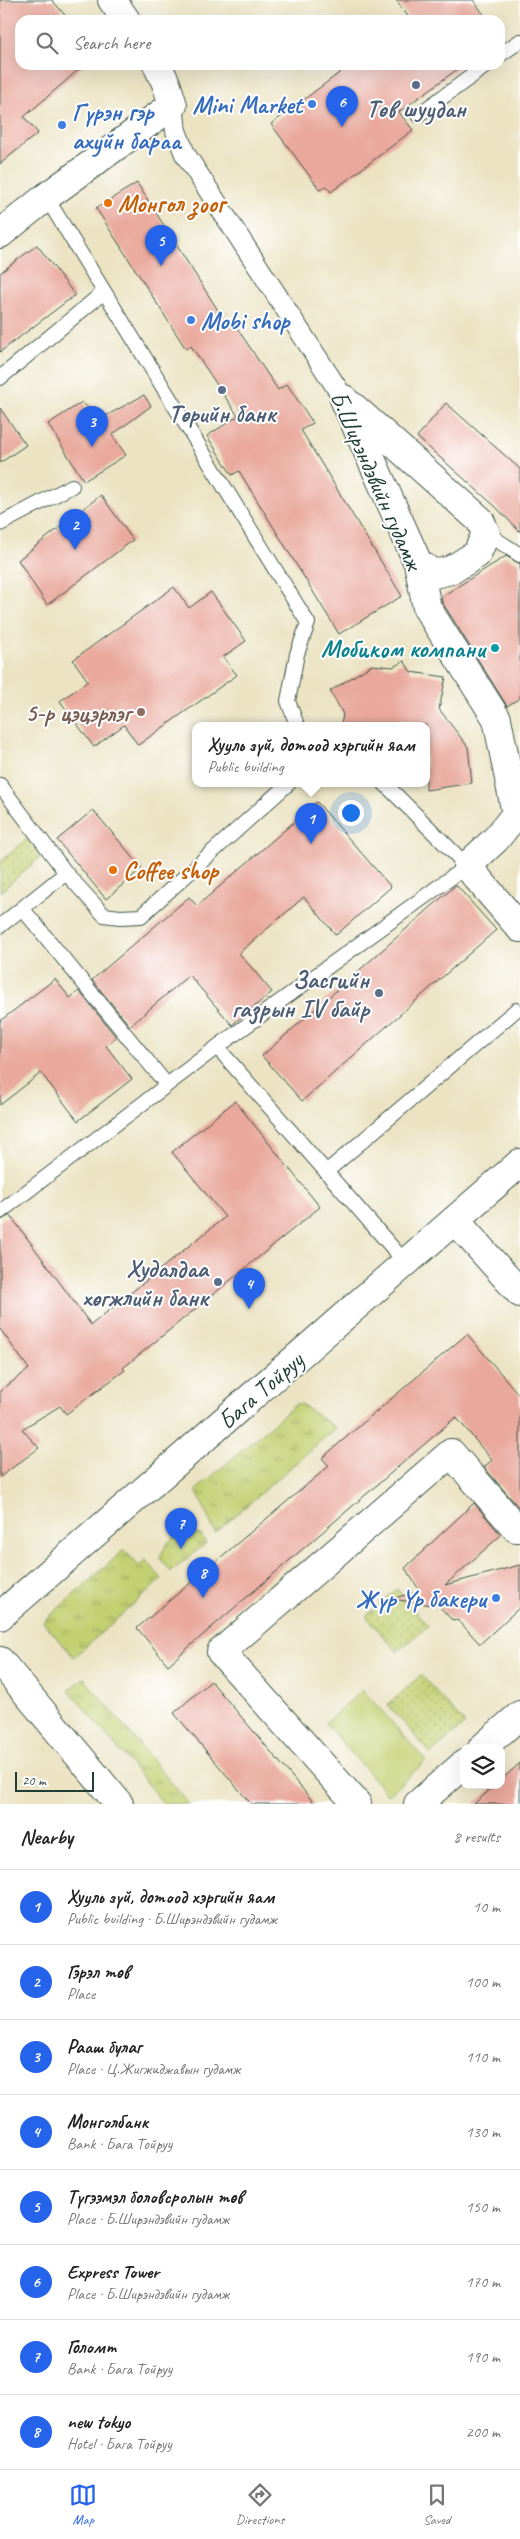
<!DOCTYPE html>
<meta charset="utf-8">
<style>
:root{--surface:#fff;--page:#f2f2f2;--text:#222;--muted:#767676;--line:#e0e0e0;--accent:#2563eb}
body{margin:0;font-family:Caveat,sans-serif;background:var(--page);color:var(--text)}
.controls{position:absolute;right:15px;bottom:15px;display:grid;overflow:hidden;border-radius:10px;box-shadow:0 5px 20px #0002}
.controls button{width:45px;height:45px;display:grid;place-items:center;padding:0;border:0;border-bottom:1px solid var(--line);background:var(--surface);color:var(--text);font:25px sans-serif}
.scale{position:absolute;left:15px;bottom:12px;width:79px;box-sizing:border-box;padding-left:5px;border:2px solid #1f3d34;border-top:0;font-size:14px;line-height:18px;white-space:nowrap;color:#1f3d34;-webkit-text-stroke:4px #fff;paint-order:stroke}
.you{position:absolute;left:350px;top:812px;width:18px;height:18px;margin:-12px;border:4px solid #fff;border-radius:50%;background:#1a73e8;box-shadow:0 0 0 8px #1a73e833}
.badge{display:grid;place-items:center;width:32px;height:32px;border-radius:50%;background:var(--accent);color:#fff;font-size:16px;font-weight:700}
.pin{position:absolute;translate:-50% -41px;filter:drop-shadow(0 1px 2px #0008)}
.pin::after{content:'';position:absolute;top:26px;width:18px;height:15px;background:inherit;clip-path:polygon(0 0,100% 0,50% 100%)}
.popup{position:absolute;left:192px;top:722px;width:238px;height:65px;box-sizing:border-box;display:grid;place-content:center;border-radius:10px;background:var(--surface);filter:drop-shadow(0 1px 4px #0005);font-size:16px;white-space:nowrap;color:var(--muted)}
.popup b{font-size:19px;color:var(--text)}
.popup::after{content:'';position:absolute;left:50%;top:100%;margin-left:-10px;border:10px solid transparent;border-top-color:var(--surface)}
.list{margin:0;padding:0;list-style:none}
h2{display:flex;justify-content:space-between;align-items:center;height:65px;margin:0;padding:0 20px;font-size:21px}
h2 small{font-size:16px;font-weight:400;color:var(--muted)}
.list li{display:grid;grid-template-columns:32px 1fr auto;gap:15px;align-items:center;box-sizing:border-box;height:75px;padding:0 20px;border-top:1px solid var(--line)}
.list b{display:block;font-size:19px;white-space:nowrap}
.list p{margin:0;font-size:16px;white-space:nowrap;color:var(--muted)}
.list em{font-size:16px;font-style:normal;color:var(--muted)}
.icon{flex:none;width:28px;height:28px;fill:none;stroke:currentColor;stroke-width:2;stroke-linecap:round;stroke-linejoin:round}
.map{position:relative;flex:none;width:520px;height:1804px;overflow:hidden}
.search{position:absolute;background:var(--surface);box-shadow:0 5px 20px #0002;left:15px;right:15px;top:15px;height:55px;display:flex;align-items:center;gap:12px;box-sizing:border-box;padding:0 18px;border-radius:15px;color:var(--muted);font-size:19px}
.sheet{height:665px;background:var(--surface)}
nav{display:flex;justify-content:space-around;align-items:center;box-sizing:border-box;height:70px;border-top:1px solid var(--line);background:var(--surface);font-size:14px;color:var(--muted)}
nav a{display:grid;justify-items:center;gap:2px}
nav .on{color:var(--accent)}
.map>svg:first-child{display:block}
.grass{fill:url(#grass-tufts);stroke:#708653}
.park{fill:url(#park-dots);stroke:#708653}
.garden{fill:#c2d072;stroke:#708653}
.building{fill:#e9a89b}
.lines{fill:none;stroke-linecap:round;stroke-linejoin:round}
.service-casing{stroke:#3e5649;stroke-width:16}
.pedestrian-casing{stroke:#3e5649;stroke-width:22}
.minor-casing{stroke:#3e5649;stroke-width:30}
.secondary-casing{stroke:#3e5649;stroke-width:30}
.service{stroke:#fff;stroke-width:14}
.pedestrian{stroke:#fff;stroke-width:20}
.minor{stroke:#fff;stroke-width:28}
.secondary{stroke:#fff;stroke-width:28}
.service-dot{fill:#5c6f8a;stroke:#fff;stroke-width:2}
.shop-dot{fill:#3f7fe0;stroke:#fff;stroke-width:2}
.food-dot{fill:#e8710a;stroke:#fff;stroke-width:2}
.culture-dot{fill:#0f9aa8;stroke:#fff;stroke-width:2}
.education-dot{fill:#8d6e63;stroke:#fff;stroke-width:2}
.labels{text-anchor:middle;stroke-width:4;stroke-linejoin:round;paint-order:stroke}
.shop-label{font-size:25px;font-weight:bold;fill:#366cbe;stroke:#fff;text-anchor:end}
.service-label{font-size:25px;font-weight:bold;fill:#4e5e75;stroke:#fff}
.food-label{font-size:25px;font-weight:bold;fill:#c56008;stroke:#fff;text-anchor:start}
.street-label{font-size:25px;fill:#1f3d34;stroke:#fff}
.culture-label{font-size:25px;font-weight:bold;fill:#0d838f;stroke:#fff;text-anchor:end}
.education-label{font-size:25px;font-weight:bold;fill:#785e54;stroke:#fff;text-anchor:end}
</style>
<div class="map">
<svg width="520" height="1804" viewBox="0 0 520 1804">
<defs>
<pattern id="grass-tufts" width="24" height="20" patternUnits="userSpaceOnUse" patternTransform="scale(1.25)"><rect width="24" height="20" fill="#c2d072"/><path d="M3 7l-1-3M5 7V3M7 7l1-3M15 17l-1-3M17 17v-4M19 17l1-3" fill="none" stroke="#9daa5e"/></pattern>
<pattern id="park-dots" width="8" height="8" patternUnits="userSpaceOnUse" patternTransform="scale(1.25)"><rect width="8" height="8" fill="#c2d072"/><path d="M2 2h.1M6 6h.1" fill="none" stroke="#9daa5e" stroke-width="1.8" stroke-linecap="round"/></pattern>
</defs>
<rect width="100%" height="100%" fill="#fff"/>
<filter id="ink" filterUnits="userSpaceOnUse"><feTurbulence type="fractalNoise" baseFrequency=".02" numOctaves="2"/><feDisplacementMap in="SourceGraphic" scale="10" xChannelSelector="R" yChannelSelector="G"/><feConvolveMatrix kernelMatrix="1 2 1 2 8 2 1 2 1" color-interpolation-filters="sRGB"/></filter>
<filter id="wash" filterUnits="userSpaceOnUse"><feTurbulence type="fractalNoise" baseFrequency=".0096" numOctaves="4" result="noise"/><feDisplacementMap in="SourceGraphic" scale="20" xChannelSelector="R" yChannelSelector="G"/><feGaussianBlur stdDeviation="1.12" result="paint"/><feColorMatrix in="noise" values="0 0 0 0 0 0 0 0 0 0 0 0 0 0 0 0 0 1.4 0 .05"/><feComposite in="paint" operator="in"/></filter>
<g filter="url(#wash)">
<rect width="100%" height="100%" fill="#ebe3c2"/>
<path class="grass" d="M 296,1404 L 301,1404 L 336,1428 L 215,1533 L 196,1490 Z
M 185,1531 L 201,1535 L 206,1543 L 171,1572 L 160,1558 C 164,1546 172,1535 185,1531 Z
M 124,1550 L 139,1566 L 146,1560 L 162,1579 L 74,1657 L 43,1622 Z
M 84,1678 L 189,1804 L 164,1804 L 69,1690 Z"/>
<path class="park" d="M 27,839 L 42,856 L 0,892 L 0,862 Z
M 397,1589 L 428,1626 L 397,1652 L 366,1616 Z
M 421,1675 L 465,1724 L 431,1754 L 388,1705 Z"/>
<path class="garden" d="M 363,1690 L 426,1761 L 388,1795 L 325,1723 Z"/>
<g id="blocks">
<path class="building" d="M 0,0 L 52,0 L 69,20 L 20,20 L 20,65 L 84,65 L 24,117 L 38,133 L 0,164 Z
M 396,0 L 473,0 L 488,20 L 411,20 Z
M 350,65 L 463,65 L 399,112 L 413,130 L 331,192 L 326,186 L 320,190 L 271,124 Z
M 137,183 L 228,326 L 233,322 L 278,390 L 287,384 L 313,423 L 301,430 L 402,596 L 339,634 L 239,471 L 232,475 L 207,436 L 238,416 L 191,346 L 186,349 L 96,208 Z
M 37,245 L 75,295 L 0,352 L 0,273 Z
M 144,395 L 151,406 L 112,435 L 126,455 L 84,481 L 48,424 L 82,402 L 100,419 Z
M 446,403 L 520,469 L 520,532 L 496,507 L 417,437 Z
M 0,408 L 26,445 L 0,463 Z
M 101,495 L 133,540 L 47,605 L 18,560 Z
M 506,556 L 520,564 L 520,698 L 507,706 L 442,602 L 441,597 Z
M 174,587 L 189,608 L 211,592 L 246,641 L 223,657 L 237,675 L 138,745 L 124,725 L 94,747 L 60,701 L 88,681 L 73,660 Z
M 404,661 L 411,672 L 446,677 L 439,709 L 468,747 L 472,783 L 426,790 L 426,725 L 341,725 L 343,714 L 330,691 L 372,665 L 393,667 Z
M 317,802 L 391,887 L 336,935 L 304,897 L 239,953 L 272,992 L 232,1025 L 189,975 L 130,1026 L 92,980 L 189,897 L 197,906 Z
M 93,810 L 142,868 L 106,899 L 57,840 Z
M 456,885 L 496,930 L 302,1101 L 262,1056 Z
M 55,979 L 70,998 L 79,991 L 116,1037 L 106,1046 L 132,1079 L 78,1121 L 41,1073 L 0,1105 L 0,1021 Z
M 235,1101 L 320,1207 L 123,1368 L 125,1370 L 66,1414 L 60,1406 L 22,1429 L 39,1448 L 0,1477 L 0,1391 L 29,1369 L 0,1329 L 0,1221 L 10,1215 L 91,1325 L 225,1217 L 172,1152 Z
M 467,1334 L 520,1396 L 520,1509 L 484,1467 L 492,1460 L 456,1417 L 168,1665 L 137,1628 L 329,1466 L 322,1458 Z
M 474,1503 L 501,1535 L 445,1585 L 520,1565 L 520,1607 L 480,1644 L 459,1621 L 451,1619 L 439,1606 L 391,1599 L 420,1591 L 405,1568 Z
M 211,1681 L 315,1804 L 251,1804 L 174,1713 Z
M 520,1763 L 520,1804 L 474,1804 L 495,1785 L 501,1785 L 501,1780 Z"/>
</g>
</g>
<g filter="url(#ink)">
<use href="#blocks" fill-opacity="0" stroke="#3e5649" stroke-width="1"/>
<g class="lines">
<g class="service-casing">
<path id="service" d="M 500,55 L 520,41
M 418,115 L 487,65
M 46,197 L 308,623 L 297,654 L 288,701 L 297,725
M 0,378 L 104,292
M 0,524 L 72,486
M 486,533 L 520,555
M 0,785 L 66,873
M 22,908 L 167,1085
M 0,926 L 66,873 L 104,915 L 120,917 L 141,916 L 289,783
M 217,1047 L 405,1262
M 326,1172 L 516,1010
M 0,1212 L 217,1047 L 467,866 L 384,783"/>
</g>
<g class="pedestrian-casing">
<path id="pedestrian" d="M 173,105 L 176,131 L 185,154 L 344,399"/>
</g>
<g class="minor-casing">
<path id="minor" d="M 112,0 L 126,20
M 0,234 L 46,197 L 173,105 L 166,83 L 157,65
M 344,399 L 418,563 L 427,608 L 497,719 L 516,814 L 496,839 L 467,866 L 520,928
M 352,406 L 480,520 L 486,533 L 477,554 L 451,570 L 434,574 L 418,563
M 455,1220 L 520,1293
M 482,1748 L 520,1715
M 357,1804 L 221,1652 L 451,1453 L 516,1528 L 520,1528
M 418,1804 L 464,1764"/>
</g>
<g class="secondary-casing">
<path id="secondary" d="M 0,1616 L 520,1163
M 0,1661 L 119,1804"/>
</g>
<use href="#service" class="service"/>
<use href="#pedestrian" class="pedestrian"/>
<use href="#minor" class="minor"/>
<use href="#secondary" class="secondary"/>
</g>
</g>
<g class="service-dot">
<circle cx="416" cy="85" r="5"/>
<circle cx="222" cy="390" r="5"/>
<circle cx="379" cy="993" r="5"/>
<circle cx="218" cy="1282" r="5"/>
</g>
<g class="shop-dot">
<circle cx="312" cy="104" r="5"/>
<circle cx="62" cy="125" r="5"/>
<circle cx="191" cy="320" r="5"/>
<circle cx="496" cy="1598" r="5"/>
</g>
<g class="food-dot">
<circle cx="108" cy="203" r="5"/>
<circle cx="113" cy="870" r="5"/>
</g>
<circle class="culture-dot" cx="495" cy="648" r="5"/>
<circle class="education-dot" cx="141" cy="712" r="5"/>
<g class="labels">
<g class="shop-label">
<text x="302" y="113">Mini Market</text>
<text x="72" y="120" text-anchor="start">Гүрэн гэр<tspan x="72" dy="29">ахуйн бараа</tspan></text>
<text x="201" y="329" text-anchor="start">Mobi shop</text>
<text x="486" y="1607">Жүр Үр бакери</text>
</g>
<g class="service-label">
<text x="416" y="117">Төв шуудан</text>
<text x="222" y="422">Төрийн банк</text>
<text x="369" y="988" text-anchor="end">Засгийн<tspan x="369" dy="29">газрын IV байр</tspan></text>
<text x="208" y="1277" text-anchor="end">Худалдаа<tspan x="208" dy="29">хөгжлийн банк</tspan></text>
</g>
<g class="food-label">
<text x="118" y="212">Монгол зоог</text>
<text x="123" y="879">Coffee shop</text>
</g>
<g class="street-label">
<text transform="translate(377 480) rotate(66)" y="9">Б.Ширэндэвийн гудамж</text>
<text transform="translate(260 1390) rotate(-41)" y="9">Бага Тойруу</text>
</g>
<g class="culture-label">
<text x="485" y="657">Мобиком компани</text>
</g>
<g class="education-label">
<text x="131" y="721">5-р цэцэрлэг</text>
</g>
</g>
</svg>
<div class="controls">
<button><svg class="icon" aria-label="layers" viewBox="0 0 24 24"><path d="M12 4l9 5-9 5-9-5zM3 14l9 5 9-5"/></svg></button>
</div>
<div class="scale">20 m</div>
<div class="you"></div>
<div class="pin badge" style="left:311px;top:844px">1</div>
<div class="popup"><b>Хууль зүй, дотоод хэргийн яам</b>Public building</div>
<div class="pin badge" style="left:75px;top:550px">2</div>
<div class="pin badge" style="left:92px;top:447px">3</div>
<div class="pin badge" style="left:249px;top:1309px">4</div>
<div class="pin badge" style="left:161px;top:266px">5</div>
<div class="pin badge" style="left:342px;top:127px">6</div>
<div class="pin badge" style="left:181px;top:1549px">7</div>
<div class="pin badge" style="left:203px;top:1598px">8</div>
<div class="search"><svg class="icon" aria-label="search" viewBox="0 0 24 24"><circle cx="10" cy="10" r="6"/><path d="M15 15l6 6"/></svg>Search here</div>
</div>
<section class="sheet">
<h2>Nearby<small>8 results</small></h2>
<ul class="list">
<li><span class="badge">1</span><div><b>Хууль зүй, дотоод хэргийн яам</b><p>Public building · Б.Ширэндэвийн гудамж</p></div><em>10 m</em></li>
<li><span class="badge">2</span><div><b>Гэрэл төв</b><p>Place</p></div><em>100 m</em></li>
<li><span class="badge">3</span><div><b>Рааш булаг</b><p>Place · Ц.Жигжиджавын гудамж</p></div><em>110 m</em></li>
<li><span class="badge">4</span><div><b>Монголбанк</b><p>Bank · Бага Тойруу</p></div><em>130 m</em></li>
<li><span class="badge">5</span><div><b>Түгээмэл боловсролын төв</b><p>Place · Б.Ширэндэвийн гудамж</p></div><em>150 m</em></li>
<li><span class="badge">6</span><div><b>Express Tower</b><p>Place · Б.Ширэндэвийн гудамж</p></div><em>170 m</em></li>
<li><span class="badge">7</span><div><b>Голомт</b><p>Bank · Бага Тойруу</p></div><em>190 m</em></li>
<li><span class="badge">8</span><div><b>new tokyo</b><p>Hotel · Бага Тойруу</p></div><em>200 m</em></li>
</ul>
</section>
<nav>
<a class="on"><svg class="icon" aria-label="map" viewBox="0 0 24 24"><path d="M3 6l6-2 6 2 6-2v14l-6 2-6-2-6 2zM9 4v14M15 6v14"/></svg>Map</a>
<a><svg class="icon" aria-label="directions" viewBox="0 0 24 24"><path d="M12 3l9 9-9 9-9-9zM9 14v-3h6M13 9l2 2-2 2"/></svg>Directions</a>
<a><svg class="icon" aria-label="saved" viewBox="0 0 24 24"><path d="M7 4h10v16l-5-4-5 4z"/></svg>Saved</a>
</nav>
